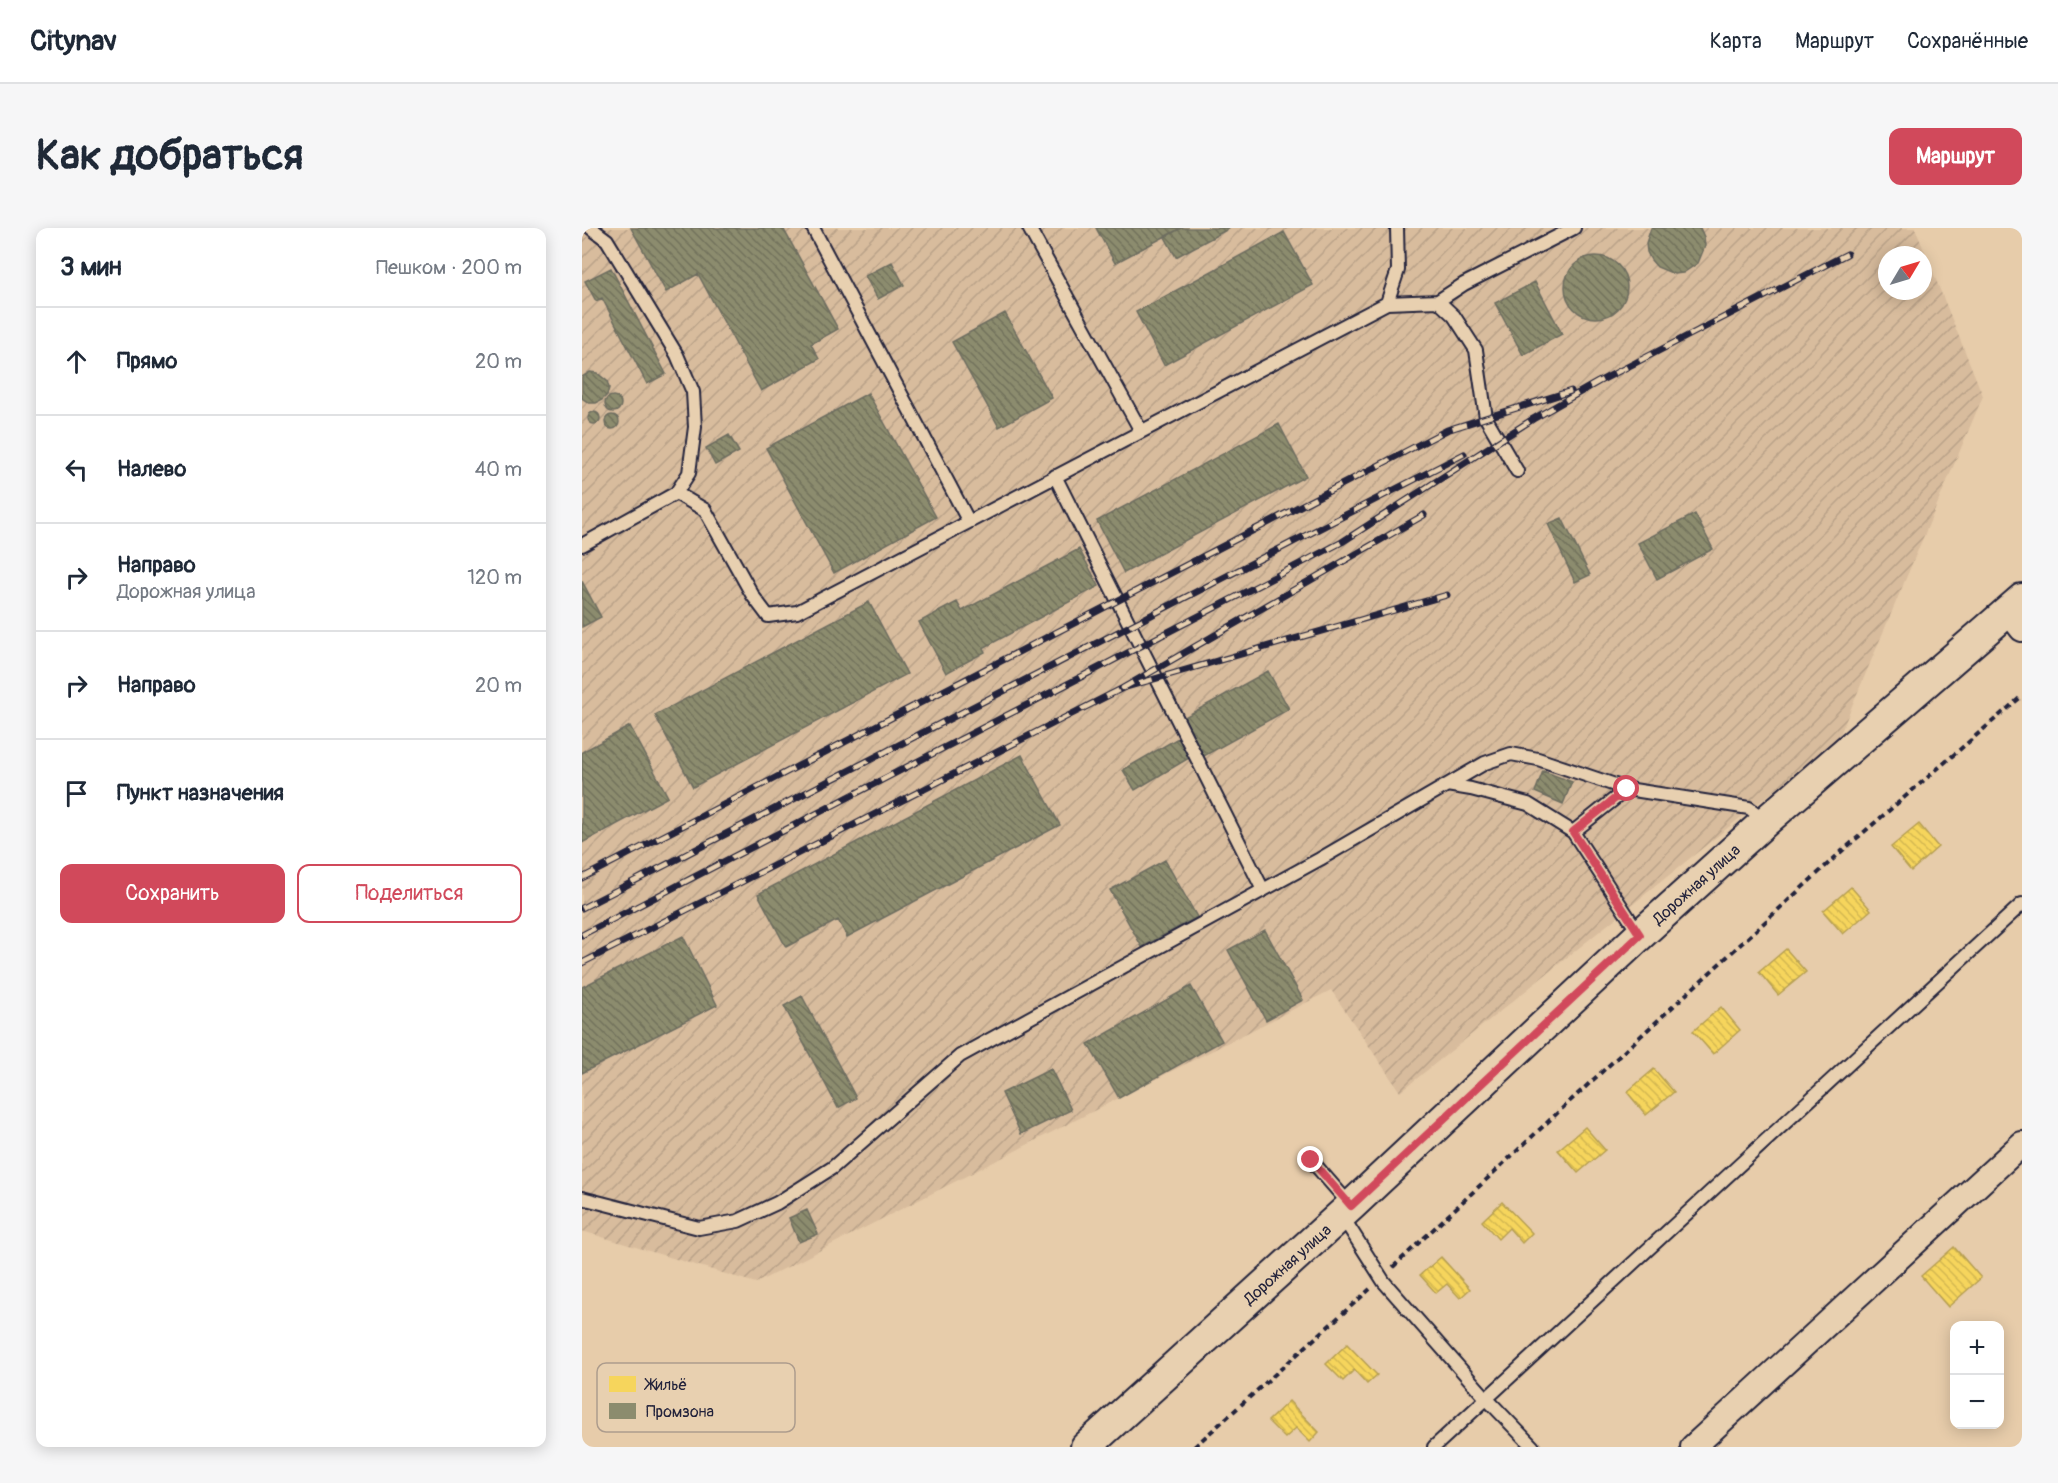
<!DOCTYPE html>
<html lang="ru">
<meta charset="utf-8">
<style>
:root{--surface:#fff;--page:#f6f6f7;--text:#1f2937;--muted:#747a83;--line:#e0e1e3;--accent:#d1495b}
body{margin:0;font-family:Pangolin,sans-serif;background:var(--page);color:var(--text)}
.controls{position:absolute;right:18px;bottom:18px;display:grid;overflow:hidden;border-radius:12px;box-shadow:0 3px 15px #0003}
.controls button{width:54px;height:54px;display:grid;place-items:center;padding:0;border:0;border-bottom:2px solid var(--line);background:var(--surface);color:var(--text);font:30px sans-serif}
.compass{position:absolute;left:1296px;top:18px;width:54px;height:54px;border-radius:50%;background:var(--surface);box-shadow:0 3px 15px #0003;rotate:52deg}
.stop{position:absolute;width:18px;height:18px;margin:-14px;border:4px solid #d1495b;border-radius:50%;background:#fff}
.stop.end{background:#d1495b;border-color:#fff;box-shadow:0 2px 6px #0008}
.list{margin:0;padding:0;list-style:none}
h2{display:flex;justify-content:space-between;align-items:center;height:78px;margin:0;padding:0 24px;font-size:26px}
h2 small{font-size:20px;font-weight:400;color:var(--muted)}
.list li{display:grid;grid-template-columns:39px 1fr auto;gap:18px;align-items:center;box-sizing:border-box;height:108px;padding:0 24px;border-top:2px solid var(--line)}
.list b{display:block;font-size:22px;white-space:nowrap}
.list p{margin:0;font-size:20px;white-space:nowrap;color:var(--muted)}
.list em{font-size:20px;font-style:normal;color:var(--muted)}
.actions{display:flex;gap:12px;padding:18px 24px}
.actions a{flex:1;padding:14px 0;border:2px solid var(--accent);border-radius:12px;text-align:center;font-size:21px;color:var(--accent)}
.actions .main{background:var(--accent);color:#fff}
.icon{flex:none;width:33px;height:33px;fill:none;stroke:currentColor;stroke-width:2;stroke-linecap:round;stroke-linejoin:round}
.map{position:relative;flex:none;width:1440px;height:1219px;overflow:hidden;border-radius:12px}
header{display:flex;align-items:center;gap:36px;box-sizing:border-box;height:84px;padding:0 30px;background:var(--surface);border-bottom:2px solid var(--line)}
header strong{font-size:28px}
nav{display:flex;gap:33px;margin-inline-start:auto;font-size:21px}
.intro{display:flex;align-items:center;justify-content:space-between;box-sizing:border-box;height:144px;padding:0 36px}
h1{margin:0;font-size:42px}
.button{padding:15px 27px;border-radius:12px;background:var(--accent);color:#fff;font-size:21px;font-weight:700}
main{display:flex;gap:36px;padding:0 36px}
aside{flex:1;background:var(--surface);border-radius:12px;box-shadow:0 3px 15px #0003}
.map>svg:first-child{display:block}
.industrial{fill:url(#industrial-furrows);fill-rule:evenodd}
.homes{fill:url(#homes-back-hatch);stroke:#b69f52;stroke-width:1.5}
.industry{fill:url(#industry-back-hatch);stroke:#6c6c5f;stroke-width:1.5}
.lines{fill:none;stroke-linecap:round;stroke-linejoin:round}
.service-casing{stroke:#22223b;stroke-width:16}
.minor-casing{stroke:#22223b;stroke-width:28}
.tertiary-casing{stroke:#22223b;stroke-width:34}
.path{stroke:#22223b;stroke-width:4;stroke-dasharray:6 4.5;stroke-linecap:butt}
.service{stroke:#e8d0b0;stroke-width:12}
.minor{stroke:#e8d0b0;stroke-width:24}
.tertiary{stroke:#e8d0b0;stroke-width:30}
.rail-casing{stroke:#22223b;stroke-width:7}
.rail{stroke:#e8d0b0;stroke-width:4.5;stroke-dasharray:14;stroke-linecap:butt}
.route{stroke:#d1495b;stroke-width:8}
.labels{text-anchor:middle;stroke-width:6;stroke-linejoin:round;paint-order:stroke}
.street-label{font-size:16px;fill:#22223b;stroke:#e8d0b0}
.key{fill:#e8d0b0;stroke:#ad9c8d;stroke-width:1.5}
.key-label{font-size:16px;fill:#22223b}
</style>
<header>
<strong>Citynav</strong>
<nav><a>Карта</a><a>Маршрут</a><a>Сохранённые</a></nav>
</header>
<div class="intro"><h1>Как добраться</h1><a class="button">Маршрут</a></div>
<main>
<aside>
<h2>3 мин<small>Пешком · 200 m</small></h2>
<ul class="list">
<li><svg class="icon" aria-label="ahead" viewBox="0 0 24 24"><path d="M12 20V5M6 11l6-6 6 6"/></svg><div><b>Прямо</b></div><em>20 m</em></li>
<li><svg class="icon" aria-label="left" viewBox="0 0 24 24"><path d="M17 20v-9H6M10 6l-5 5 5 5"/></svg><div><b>Налево</b></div><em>40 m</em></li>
<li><svg class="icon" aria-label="right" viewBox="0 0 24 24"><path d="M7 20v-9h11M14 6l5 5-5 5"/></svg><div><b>Направо</b><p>Дорожная улица</p></div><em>120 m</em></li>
<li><svg class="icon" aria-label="right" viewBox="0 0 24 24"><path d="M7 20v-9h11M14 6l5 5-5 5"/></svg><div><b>Направо</b></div><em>20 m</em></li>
<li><svg class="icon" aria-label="arrive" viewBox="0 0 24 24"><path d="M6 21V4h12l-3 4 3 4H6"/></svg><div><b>Пункт назначения</b></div></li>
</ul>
<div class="actions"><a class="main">Сохранить</a><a>Поделиться</a></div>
</aside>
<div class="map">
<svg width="1440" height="1219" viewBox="0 0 1440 1219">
<defs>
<pattern id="industrial-furrows" width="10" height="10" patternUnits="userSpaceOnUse" patternTransform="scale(1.5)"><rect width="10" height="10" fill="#d8bc9d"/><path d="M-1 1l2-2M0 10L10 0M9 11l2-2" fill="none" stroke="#b9a188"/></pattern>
<pattern id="homes-back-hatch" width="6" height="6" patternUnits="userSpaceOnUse" patternTransform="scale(1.5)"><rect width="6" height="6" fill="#f6d55c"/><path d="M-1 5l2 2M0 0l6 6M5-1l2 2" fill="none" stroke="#d3b751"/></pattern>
<pattern id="industry-back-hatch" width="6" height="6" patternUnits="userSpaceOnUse" patternTransform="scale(1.5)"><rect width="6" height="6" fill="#8c8c6e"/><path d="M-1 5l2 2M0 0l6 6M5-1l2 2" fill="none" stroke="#72725c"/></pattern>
</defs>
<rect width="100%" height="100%" fill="#e7ccaa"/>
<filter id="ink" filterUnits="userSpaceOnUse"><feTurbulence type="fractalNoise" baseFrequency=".0167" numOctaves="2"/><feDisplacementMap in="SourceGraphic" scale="12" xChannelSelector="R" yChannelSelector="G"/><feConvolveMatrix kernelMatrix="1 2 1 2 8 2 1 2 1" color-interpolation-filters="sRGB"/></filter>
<g filter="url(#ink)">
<path class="industrial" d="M 0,0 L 1333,0 L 1401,168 L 1256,511 L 818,864 L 749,762 L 174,1055 L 0,1003 ZM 1305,27 L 1341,27 L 1341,63 L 1305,63 Z"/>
<path class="homes" d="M 1337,596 L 1356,619 L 1329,643 L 1309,619 Z
M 1269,659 L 1289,682 L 1261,706 L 1241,683 Z
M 1204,721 L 1224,744 L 1196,767 L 1177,744 Z
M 1139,779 L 1158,802 L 1131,826 L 1111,803 Z
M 1072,841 L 1092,864 L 1064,887 L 1045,864 Z
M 1003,899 L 1023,922 L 996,945 L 976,922 Z
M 920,974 L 950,1005 L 940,1015 L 927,1000 L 916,1011 L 900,993 Z
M 1372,1019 L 1399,1050 L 1366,1079 L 1339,1048 Z
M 859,1029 L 888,1061 L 878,1070 L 865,1056 L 854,1065 L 838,1047 Z
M 765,1116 L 795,1147 L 785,1156 L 772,1142 L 761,1153 L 744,1136 Z
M 707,1173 L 737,1204 L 728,1214 L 714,1200 L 703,1210 L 686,1193 Z"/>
<path class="industry" d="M 49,0 L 201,0 L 256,101 L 229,116 L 237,131 L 179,163 L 116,46 L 84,64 Z
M 514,0 L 599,0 L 533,35 Z
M 599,0 L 648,0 L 594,29 L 583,9 Z
M 1069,0 L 1118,0 L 1122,9 L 1123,18 L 1116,35 L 1101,45 L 1092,46 L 1075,39 L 1069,32 L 1065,24 L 1064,15 Z
M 702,4 L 731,57 L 582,137 L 554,84 Z
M983 59a31 31 0 1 1 62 0a31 31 0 1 1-62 0Z
M 310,34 L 322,57 L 296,71 L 283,48 Z
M 29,40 L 84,146 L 65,156 L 20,70 L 14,73 L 3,53 Z
M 953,54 L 980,106 L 941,127 L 913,75 Z
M 423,85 L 470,170 L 417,199 L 370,114 Z
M 8,144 L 15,145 L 25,153 L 27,160 L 25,167 L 20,172 L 14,175 L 7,175 L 0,170 L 0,149 Z
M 286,165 L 354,289 L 252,345 L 184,220 Z
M23 176a8 8 0 1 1 16 0a8 8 0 1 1-16 0Z
M6 190a6 6 0 1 1 12 0a6 6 0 1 1-12 0Z
M23 194a7 7 0 1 1 14 0a7 7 0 1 1-14 0Z
M 697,196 L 724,248 L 542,345 L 515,293 Z
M 147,207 L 157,224 L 133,237 L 124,220 Z
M 1113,286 L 1131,321 L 1075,351 L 1056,315 Z
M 980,290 L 1008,347 L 993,354 L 966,296 Z
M 497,321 L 517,358 L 401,420 L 403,424 L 364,445 L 337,394 L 375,374 L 380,383 Z
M 0,353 L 19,389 L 0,399 Z
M 287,374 L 325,446 L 111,559 L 73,487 Z
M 686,443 L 707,481 L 620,529 L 599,491 Z
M 48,498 L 86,569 L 0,615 L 0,524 Z
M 596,510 L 607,530 L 553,562 L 541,542 Z
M 440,527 L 478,597 L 265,709 L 256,692 L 204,719 L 176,666 Z
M 961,543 L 990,554 L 981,576 L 953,564 Z
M 583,632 L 615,689 L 560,719 L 528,662 Z
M 683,702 L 721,772 L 684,792 L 646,722 Z
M 101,708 L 135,777 L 0,845 L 0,759 Z
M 609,758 L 640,813 L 537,870 L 506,816 Z
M 220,768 L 274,870 L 256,880 L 202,778 Z
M 469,841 L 489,882 L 439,906 L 420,865 Z
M 225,982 L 236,1006 L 217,1014 L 207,990 Z"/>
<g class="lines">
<g class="service-casing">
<path id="service" d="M 231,0 L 387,294
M 447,0 L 559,203
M 856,73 L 882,56 L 992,0
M 805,75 L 816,42 L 815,0
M 473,248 L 681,662
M 94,265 L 123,282 L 171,368 L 186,388 L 215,384 L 805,75 L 856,73 L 872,88 L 894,122 L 904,190 L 935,243
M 0,317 L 94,265 L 107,245 L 113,199 L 111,164 L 95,127 L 25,12 L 9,0
M 865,557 L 889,561 L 946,576 L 991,604
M 1058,707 L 991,604 L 1045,561 L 1167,580 L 1183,592
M 729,932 L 769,978
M 0,970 L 117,1000 L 156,993 L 195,975 L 250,940 L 378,828 L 738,631 L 903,535 L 929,526 L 956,531 L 1045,561
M 760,988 L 802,1054 L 904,1170 L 951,1219
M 852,1219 L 1440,676"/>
</g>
<g class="minor-casing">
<path id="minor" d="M 1426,383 L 1440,401
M 1111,1219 L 1440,916"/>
</g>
<g class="tertiary-casing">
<path id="tertiary" d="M 504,1219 L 769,978 L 1058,707 L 1184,593 L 1440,371"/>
</g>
<path class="path" d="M 811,1039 L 986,875 L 1260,623 L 1440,468
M 612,1219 L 788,1061"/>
<use href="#service" class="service"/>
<use href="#minor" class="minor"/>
<use href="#tertiary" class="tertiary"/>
<g class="rail-casing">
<path id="rail" d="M 842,287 L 541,460 L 865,367
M 0,650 L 865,202 L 989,163
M 0,680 L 882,226
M 0,707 L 760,314 L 951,191 L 1016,154 L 1265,26
M 0,735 L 541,460"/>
</g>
<use href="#rail" class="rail"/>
</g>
</g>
<g class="lines" filter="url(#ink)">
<path class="route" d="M 729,932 L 769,978 L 1058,707 L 991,604 L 1045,561"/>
</g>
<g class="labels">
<g class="street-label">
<text transform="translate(1114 656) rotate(-42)" y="6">Дорожная улица</text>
<text transform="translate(705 1036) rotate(-42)" y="6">Дорожная улица</text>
</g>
</g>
<rect x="15" y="1135" width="198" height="69" rx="9" class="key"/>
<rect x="27" y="1148" width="27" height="16" fill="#f6d55c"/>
<rect x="27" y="1175" width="27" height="16" fill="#8c8c6e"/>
<g class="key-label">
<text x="64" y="1162">Жильё</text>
<text x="64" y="1189">Промзона</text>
</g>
</svg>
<div class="controls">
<button>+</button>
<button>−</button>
</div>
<svg class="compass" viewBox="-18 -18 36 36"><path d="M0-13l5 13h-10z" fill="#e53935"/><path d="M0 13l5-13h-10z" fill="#747a83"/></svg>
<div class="stop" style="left:1045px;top:561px"></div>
<div class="stop end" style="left:729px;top:932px"></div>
</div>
</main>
